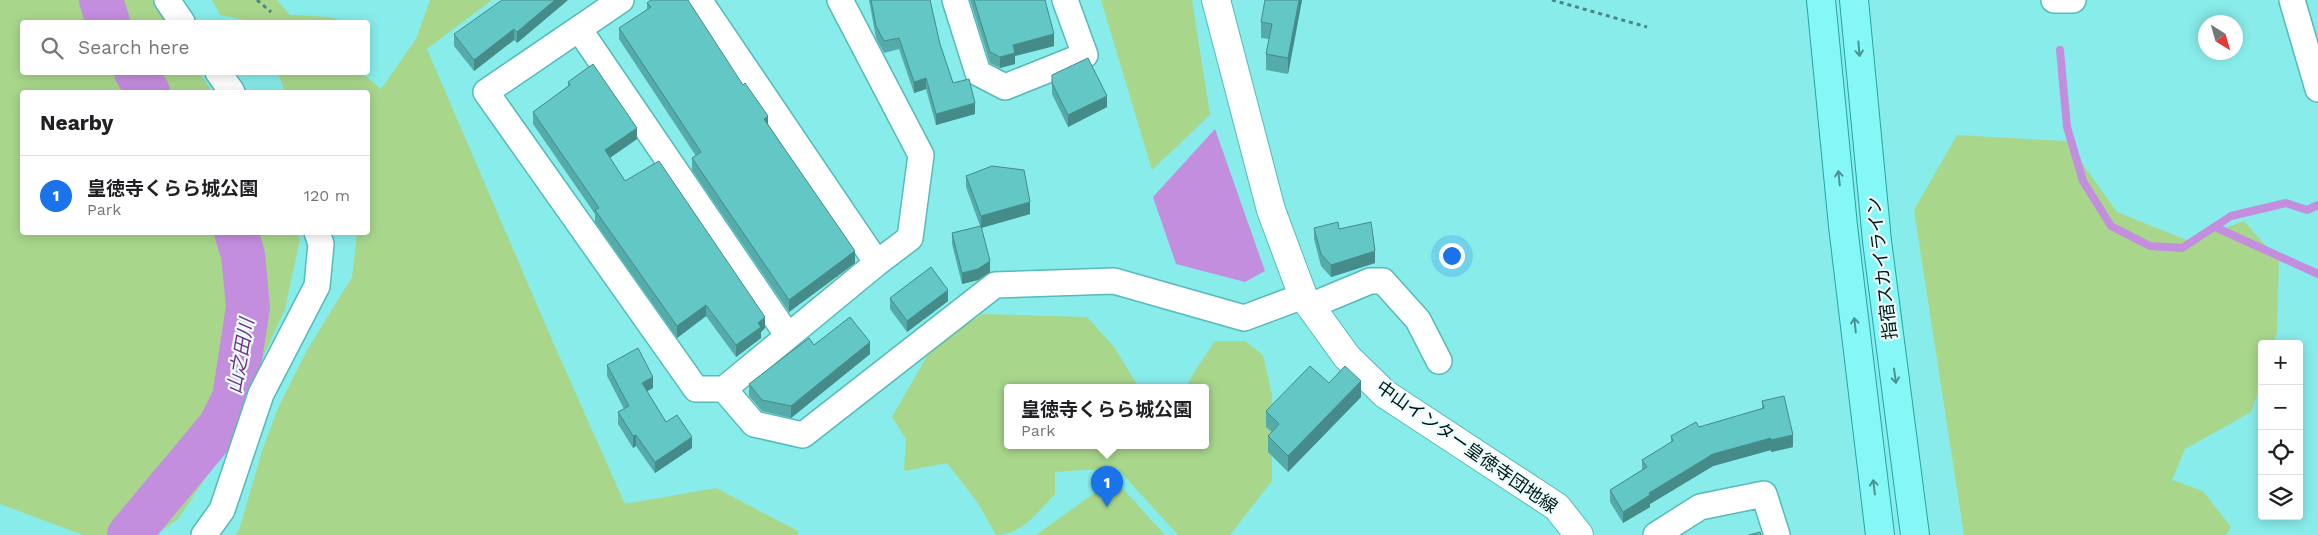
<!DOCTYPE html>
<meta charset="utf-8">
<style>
:root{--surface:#fff;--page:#f2f2f2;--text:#202124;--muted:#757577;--line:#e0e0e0;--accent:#1a73e8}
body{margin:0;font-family:"Work Sans","Noto Sans JP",sans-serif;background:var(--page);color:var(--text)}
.controls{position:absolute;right:15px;bottom:15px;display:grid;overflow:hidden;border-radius:5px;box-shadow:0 2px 12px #0003}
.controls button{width:45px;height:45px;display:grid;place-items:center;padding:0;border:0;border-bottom:1px solid var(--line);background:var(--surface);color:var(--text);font:25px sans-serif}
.compass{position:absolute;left:2198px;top:15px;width:45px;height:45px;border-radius:50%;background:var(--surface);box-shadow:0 2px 12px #0003;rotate:143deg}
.you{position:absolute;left:1451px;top:255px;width:18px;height:18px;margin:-12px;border:4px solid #fff;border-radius:50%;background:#1a73e8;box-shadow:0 0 0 8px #1a73e833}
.badge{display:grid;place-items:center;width:32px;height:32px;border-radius:50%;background:var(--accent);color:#fff;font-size:16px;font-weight:700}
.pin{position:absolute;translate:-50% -41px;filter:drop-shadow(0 1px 2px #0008)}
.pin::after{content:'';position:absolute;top:26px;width:18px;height:15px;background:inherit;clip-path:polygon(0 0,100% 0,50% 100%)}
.popup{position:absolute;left:1004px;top:384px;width:205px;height:65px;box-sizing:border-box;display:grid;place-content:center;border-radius:5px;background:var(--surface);filter:drop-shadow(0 1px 4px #0005);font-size:16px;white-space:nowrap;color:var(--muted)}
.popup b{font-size:19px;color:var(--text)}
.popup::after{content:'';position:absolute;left:50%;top:100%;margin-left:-10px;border:10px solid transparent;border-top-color:var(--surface)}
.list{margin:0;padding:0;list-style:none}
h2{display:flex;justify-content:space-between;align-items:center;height:65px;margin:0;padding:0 20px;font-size:21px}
h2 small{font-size:16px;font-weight:400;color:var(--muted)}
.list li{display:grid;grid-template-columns:32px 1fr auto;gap:15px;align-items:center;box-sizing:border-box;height:80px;padding:0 20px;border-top:1px solid var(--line)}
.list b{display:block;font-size:19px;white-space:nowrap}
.list p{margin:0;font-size:16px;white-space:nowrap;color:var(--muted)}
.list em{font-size:16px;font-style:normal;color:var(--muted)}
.icon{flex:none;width:28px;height:28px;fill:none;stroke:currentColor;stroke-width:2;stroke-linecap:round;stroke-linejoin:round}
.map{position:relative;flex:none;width:2318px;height:535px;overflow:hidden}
.search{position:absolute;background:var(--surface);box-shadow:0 2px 12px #0003;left:20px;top:20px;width:350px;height:55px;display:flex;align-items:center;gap:12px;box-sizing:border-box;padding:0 18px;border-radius:5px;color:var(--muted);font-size:19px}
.panel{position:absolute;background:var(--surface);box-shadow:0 2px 12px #0003;left:20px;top:90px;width:350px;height:145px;border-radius:5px}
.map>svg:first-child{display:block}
.green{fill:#a8d78c}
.water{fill:#c48edf}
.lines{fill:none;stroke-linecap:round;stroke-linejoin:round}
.stream{stroke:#c48edf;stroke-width:8}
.river{stroke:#c48edf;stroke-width:44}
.minor-casing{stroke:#55bab9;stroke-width:28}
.tertiary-casing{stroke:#55bab9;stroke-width:30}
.primary-casing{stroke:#23a5a4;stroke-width:30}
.path{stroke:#498786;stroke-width:3;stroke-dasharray:4 4;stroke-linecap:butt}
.minor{stroke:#fff;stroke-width:25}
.tertiary{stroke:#fff;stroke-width:28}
.primary{stroke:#86f7f7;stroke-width:28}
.wall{fill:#54aba9}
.shaded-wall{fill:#458b8a}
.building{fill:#62c7c5;stroke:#458b8a}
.oneway{stroke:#4b9292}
.labels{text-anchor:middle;stroke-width:4.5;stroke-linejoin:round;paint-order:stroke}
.street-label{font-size:18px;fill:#021616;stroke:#ebfdfc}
.water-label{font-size:19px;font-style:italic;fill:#72308f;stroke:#ebfdfc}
</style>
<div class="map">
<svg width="2318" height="535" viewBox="0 0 2318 535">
<rect width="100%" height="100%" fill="#88ecea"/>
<path class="green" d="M 0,0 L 155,0 L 168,22 L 22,22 L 22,72 L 200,73 L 212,92 L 22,92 L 22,232 L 296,232 L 300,239 L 285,309 L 211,470 L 178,519 L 156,535 L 83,535 L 0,504 Z
M 212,0 L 277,0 L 290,15 L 331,17 L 344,22 L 256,22 L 220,15 Z
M 430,0 L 492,0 L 427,49 L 553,342 L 625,504 L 716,488 L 798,531 L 798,535 L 235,535 L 239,530 L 262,451 L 278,408 L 306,352 L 352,277 L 357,233 L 368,232 L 368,92 L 285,92 L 278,73 L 362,73 L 381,89 L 416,39 Z
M 1101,0 L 1192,0 L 1210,115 L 1152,170 Z
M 1957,135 L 2066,141 L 2117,212 L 2189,241 L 2244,221 L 2279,261 L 2277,332 L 2273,344 L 2262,344 L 2262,380 L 2251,412 L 2185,449 L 2172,480 L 2203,491 L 2231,527 L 2226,535 L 1964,535 L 1914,210 Z
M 982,314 L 1087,317 L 1115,348 L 1139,388 L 1008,388 L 1008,446 L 1206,446 L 1206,388 L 1186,388 L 1193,374 L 1215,341 L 1245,341 L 1263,355 L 1272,395 L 1272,481 L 1230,535 L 1178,535 L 1117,468 L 1055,472 L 1055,494 C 1038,511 1023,535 996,535 L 978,503 L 947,463 L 904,471 L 906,439 L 892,417 L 932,347 Z
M 1114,479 L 1165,535 L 1036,535 Z"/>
<path class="water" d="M 1215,129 L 1265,271 L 1245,282 L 1176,264 L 1153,197 Z"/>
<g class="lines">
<path class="stream" d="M 2060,50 L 2067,127 L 2083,181 L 2111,226 L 2150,246 L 2182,248 L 2231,216 L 2286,203 L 2307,210 L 2318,205
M 2215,227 L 2318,274"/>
<path class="river" d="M 101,0 L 108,22
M 136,72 L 148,92
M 129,535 L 220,426 L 234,398 L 248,307 L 243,255 L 236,232"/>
<g class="minor-casing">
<path id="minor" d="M 167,0 L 182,22
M 621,0 L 486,92 L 696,389 L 724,389 L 754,424 L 803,435 L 995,285 L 1114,281 L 1244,318 L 1303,296
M 699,0 L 877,263 L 910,238 L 921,155 L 840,0
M 955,0 L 978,73 L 1005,87 L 1085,55 L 1065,0
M 2054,0 L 2073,0
M 2292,0 L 2318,89
M 579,29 L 788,336
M 218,72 L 232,92
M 1310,306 L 1370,281 L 1383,281 L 1418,320 L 1439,361
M 724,389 L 877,263
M 204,535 L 222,510 L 261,394 L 317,286 L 321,244 L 317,232
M 1656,535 L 1700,507 L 1764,494 L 1777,535"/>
</g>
<g class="tertiary-casing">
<path id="tertiary" d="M 1216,0 L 1271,210 L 1303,296 L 1347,357 L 1385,394 L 1557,507 L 1579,535"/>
</g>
<g class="primary-casing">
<path id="primary" d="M 1821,0 L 1843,226 L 1880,535
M 1854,0 L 1877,241 L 1915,535"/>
</g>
<path class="path" d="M 257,0 L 271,12
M 1552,0 L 1647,27"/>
<use href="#minor" class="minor"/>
<use href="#tertiary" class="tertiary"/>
<use href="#primary" class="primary"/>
</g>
<path class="wall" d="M 568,0 L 517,43 L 514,40 L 474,71 L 454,46 L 454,34 Z
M 869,0 L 930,0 L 940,44 L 953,83 L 975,114 L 936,125 L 926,89 L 914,93 L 899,49 L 884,53 L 876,38 Z
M 970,0 L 1045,0 L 1054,46 L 1015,56 L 1015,64 L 1000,68 L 990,63 Z
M 1302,0 L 1288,74 L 1266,70 L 1266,54 L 1269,39 L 1261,38 L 1261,22 Z
M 647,3 L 768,124 L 855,263 L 789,312 L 692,170 L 692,158 L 696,156 L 619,39 L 619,28 L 647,10 Z
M 1052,75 L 1107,107 L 1068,127 L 1052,94 Z
M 568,82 L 637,139 L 610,158 L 625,181 L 765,328 L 761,332 L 761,338 L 736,357 L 706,316 L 677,338 L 595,222 L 595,214 L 533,124 L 533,112 L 568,86 Z
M 966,176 L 1030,214 L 981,228 L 990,272 L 978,280 L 962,284 L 952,244 L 952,233 L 980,226 L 966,187 Z
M 1314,228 L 1339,229 L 1375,263 L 1331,277 L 1321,266 L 1314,239 Z
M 890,298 L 948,301 L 907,332 L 890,309 Z
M 814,345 L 870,354 L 791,418 L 762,411 L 749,396 L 749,384 Z
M 607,365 L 653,388 L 647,391 L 666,422 L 692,448 L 655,473 L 636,446 L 633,448 L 618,424 L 618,412 L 624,409 L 607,376 Z
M 1329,383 L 1361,397 L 1288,472 L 1268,452 L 1268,436 L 1272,432 L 1266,427 L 1266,411 Z
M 1762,401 L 1793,447 L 1771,452 L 1771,450 L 1713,466 L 1650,504 L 1650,507 L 1623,523 L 1610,502 L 1610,490 L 1642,470 L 1642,460 L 1671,442 L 1671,436 L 1762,409 Z"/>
<path class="shaded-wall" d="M 555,0 L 568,0 L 517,43 L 517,32 Z
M 1299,0 L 1302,0 L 1288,74 L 1288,58 Z
M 514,29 L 514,40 L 474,71 L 474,60 Z
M 1054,34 L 1054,46 L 1015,56 L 1015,64 L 1000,68 L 1000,57 L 1013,45 Z
M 926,78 L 926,89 L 914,93 L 914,82 Z
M 1107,96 L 1107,107 L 1068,127 L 1068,115 Z
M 975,103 L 975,114 L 936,125 L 936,114 Z
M 768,116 L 768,128 L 764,119 Z
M 637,128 L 637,139 L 605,161 L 605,150 Z
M 1030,202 L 1030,214 L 981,228 L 981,216 Z
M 855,251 L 855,263 L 789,312 L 789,300 Z
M 1375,251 L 1375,263 L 1331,277 L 1331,265 Z
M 990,261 L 990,272 L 978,280 L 962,284 L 962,273 Z
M 948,290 L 948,301 L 907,332 L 907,321 Z
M 706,305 L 706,316 L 677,338 L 677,326 Z
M 765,317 L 765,328 L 761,332 L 761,338 L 736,357 L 736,345 L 758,323 Z
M 870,342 L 870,354 L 791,418 L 791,406 Z
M 653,377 L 653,388 L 642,394 L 642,383 Z
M 1361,381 L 1361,397 L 1288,472 L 1288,456 Z
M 636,435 L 636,446 L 633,448 L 633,436 Z
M 1793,435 L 1793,447 L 1771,452 L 1771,440 Z
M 692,437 L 692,448 L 655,473 L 655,462 Z
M 1771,438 L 1771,450 L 1713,466 L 1650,504 L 1650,507 L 1623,523 L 1623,512 L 1649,493 L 1713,454 Z"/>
<path class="building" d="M 502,0 L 555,0 L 517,32 L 514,29 L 474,60 L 454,34 Z
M 651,0 L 688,0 L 743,85 L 745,83 L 768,116 L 764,119 L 855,251 L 789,300 L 692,158 L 701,152 L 619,28 L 651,7 L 647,3 Z
M 871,0 L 930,0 L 940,44 L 953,83 L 969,79 L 975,103 L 936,114 L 926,78 L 914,82 L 899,38 L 884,41 L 876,26 Z
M 974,0 L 1045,0 L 1054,34 L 1013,45 L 1015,53 L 1000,57 L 990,52 Z
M 1265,0 L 1299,0 L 1288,58 L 1266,54 L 1272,24 L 1261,22 Z
M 1088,58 L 1107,96 L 1068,115 L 1052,83 L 1052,75 Z
M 593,64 L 637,128 L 605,150 L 625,181 L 659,161 L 765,317 L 758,323 L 761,327 L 736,345 L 706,305 L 677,326 L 595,210 L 599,208 L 533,112 L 570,85 L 568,82 Z
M 992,166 L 1024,170 L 1030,202 L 981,216 L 966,176 Z
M 1338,222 L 1339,229 L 1371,222 L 1375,251 L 1331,265 L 1321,254 L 1314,228 Z
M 981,226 L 990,261 L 978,269 L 962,273 L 952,233 Z
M 931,267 L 948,290 L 907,321 L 890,298 Z
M 850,317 L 870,342 L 791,406 L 762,400 L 749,384 L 809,338 L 814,345 Z
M 638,348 L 653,377 L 642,383 L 666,422 L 677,415 L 692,437 L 655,462 L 636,435 L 633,436 L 618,412 L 629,406 L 607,365 Z
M 1310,366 L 1329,383 L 1345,366 L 1361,381 L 1288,456 L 1268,436 L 1279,424 L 1266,411 Z
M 1784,396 L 1793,435 L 1771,440 L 1771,438 L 1713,454 L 1649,493 L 1650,495 L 1623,512 L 1610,490 L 1647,467 L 1642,460 L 1673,441 L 1671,436 L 1696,422 L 1699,427 L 1764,408 L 1762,401 Z
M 1760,532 L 1761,535 L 1749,535 Z"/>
<defs><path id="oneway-shaft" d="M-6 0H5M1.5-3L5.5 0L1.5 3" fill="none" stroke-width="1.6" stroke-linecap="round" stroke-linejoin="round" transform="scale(1.25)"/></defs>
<g class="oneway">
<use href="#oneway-shaft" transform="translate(1859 49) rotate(85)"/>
<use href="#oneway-shaft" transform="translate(1839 178) rotate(-96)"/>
<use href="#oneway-shaft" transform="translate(1855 325) rotate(-96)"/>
<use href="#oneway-shaft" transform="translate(1895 376) rotate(82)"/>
<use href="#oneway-shaft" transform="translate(1874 487) rotate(-97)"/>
</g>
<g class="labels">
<g class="street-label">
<text transform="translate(1882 268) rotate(-97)" y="6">指宿スカイライン</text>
<text transform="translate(1467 447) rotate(35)" y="6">中山インター皇徳寺団地線</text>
</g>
<g class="water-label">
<text transform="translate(240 356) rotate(-80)" y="7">山之田川</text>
</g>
</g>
</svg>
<div class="controls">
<button>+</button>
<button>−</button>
<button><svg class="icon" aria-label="locate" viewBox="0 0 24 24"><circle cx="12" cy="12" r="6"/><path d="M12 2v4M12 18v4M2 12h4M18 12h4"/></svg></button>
<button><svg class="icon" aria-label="layers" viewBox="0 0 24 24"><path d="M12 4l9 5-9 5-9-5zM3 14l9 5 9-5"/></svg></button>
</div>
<svg class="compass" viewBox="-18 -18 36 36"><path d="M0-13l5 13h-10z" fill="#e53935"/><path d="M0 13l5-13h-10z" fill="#757577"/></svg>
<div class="you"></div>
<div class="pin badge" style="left:1107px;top:507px">1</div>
<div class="popup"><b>皇徳寺くらら城公園</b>Park</div>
<div class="search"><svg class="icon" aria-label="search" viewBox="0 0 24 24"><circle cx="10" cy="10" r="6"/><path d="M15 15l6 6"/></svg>Search here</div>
<section class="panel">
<h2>Nearby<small></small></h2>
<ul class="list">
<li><span class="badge">1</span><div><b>皇徳寺くらら城公園</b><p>Park</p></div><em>120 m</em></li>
</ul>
</section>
</div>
